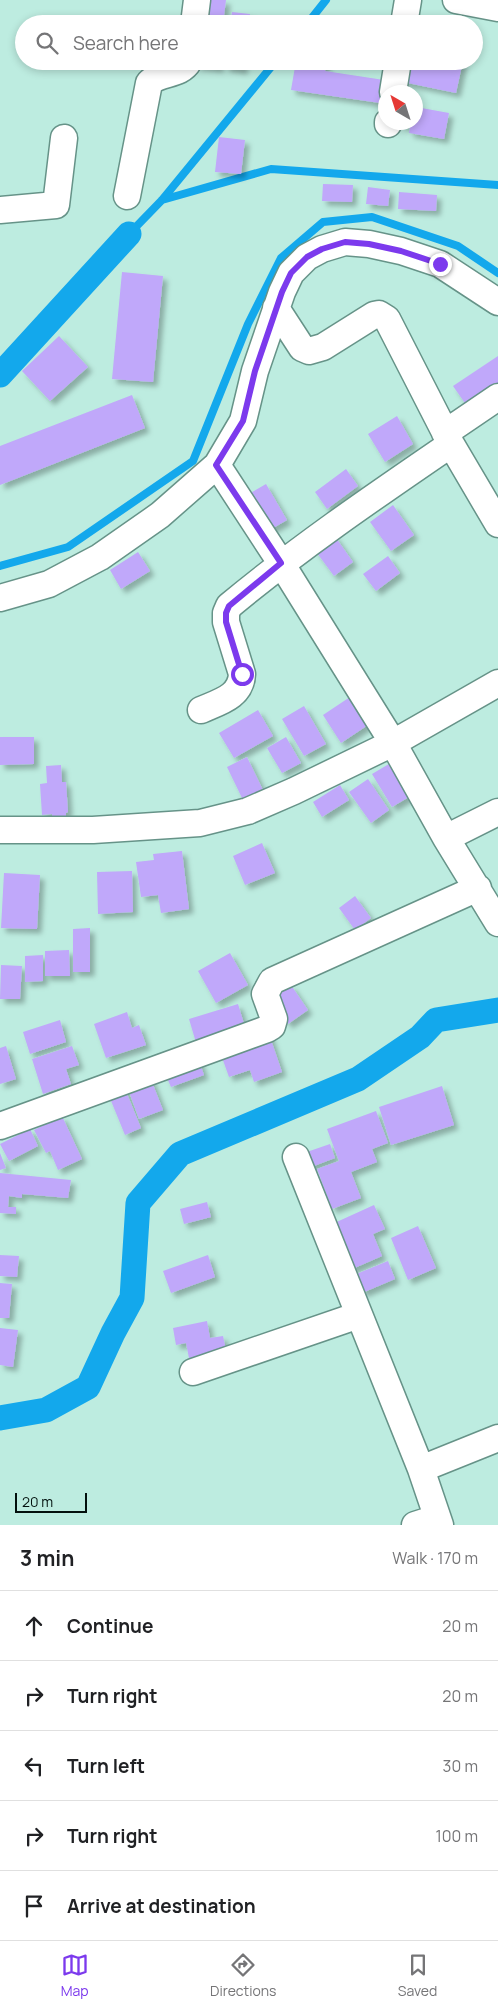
<!DOCTYPE html>
<meta charset="utf-8">
<style>
:root{--surface:#fff;--page:#f6f6f6;--text:#202124;--muted:#757577;--line:#e0e0e0;--accent:#7c3aed}
body{margin:0;font-family:Manrope,sans-serif;background:var(--page);color:var(--text)}
.compass{position:absolute;left:378px;top:85px;width:45px;height:45px;border-radius:50%;background:var(--surface);box-shadow:0 2px 8px #0003;rotate:321deg}
.scale{position:absolute;left:15px;bottom:12px;width:72px;box-sizing:border-box;padding-left:5px;border:2px solid #02100d;border-top:0;font-size:14px;line-height:18px;white-space:nowrap;color:#02100d;-webkit-text-stroke:4px #bdece0;paint-order:stroke}
.stop{position:absolute;width:15px;height:15px;margin:-11px;border:4px solid #7c3aed;border-radius:50%;background:#fff}
.stop.end{background:#7c3aed;border-color:#fff;box-shadow:0 1px 5px #0008}
.list{margin:0;padding:0;list-style:none}
h2{display:flex;justify-content:space-between;align-items:center;height:65px;margin:0;padding:0 20px;font-size:21px}
h2 small{font-size:16px;font-weight:400;color:var(--muted)}
.list li{display:grid;grid-template-columns:32px 1fr auto;gap:15px;align-items:center;box-sizing:border-box;height:70px;padding:0 20px;border-top:1px solid var(--line)}
.list b{display:block;font-size:19px;white-space:nowrap}
.list em{font-size:16px;font-style:normal;color:var(--muted)}
.icon{flex:none;width:28px;height:28px;fill:none;stroke:currentColor;stroke-width:2;stroke-linecap:round;stroke-linejoin:round}
.map{position:relative;flex:none;width:498px;height:1525px;overflow:hidden}
.search{position:absolute;background:var(--surface);box-shadow:0 2px 8px #0003;left:15px;right:15px;top:15px;height:55px;display:flex;align-items:center;gap:12px;box-sizing:border-box;padding:0 18px;border-radius:28px;color:var(--muted);font-size:19px}
.sheet{height:415px;background:var(--surface)}
nav{display:flex;justify-content:space-around;align-items:center;box-sizing:border-box;height:70px;border-top:1px solid var(--line);background:var(--surface);font-size:14px;color:var(--muted)}
nav a{display:grid;justify-items:center;gap:2px}
nav .on{color:var(--accent)}
.map>svg:first-child{display:block}
.lines{fill:none;stroke-linecap:round;stroke-linejoin:round}
.stream{stroke:#13a8ec;stroke-width:8}
.canal{stroke:#13a8ec;stroke-width:25}
.building{fill:#c0a8fa;filter:url(#shadow)}
.minor-casing{stroke:#669388;stroke-width:29}
.minor{stroke:#fff;stroke-width:26}
.route{stroke:#7c3aed;stroke-width:6}
</style>
<div class="map">
<svg width="498" height="1525" viewBox="0 0 498 1525">
<defs>
<filter id="shadow"><feDropShadow dx="4.5" dy="4.5" stdDeviation="2.5" flood-color="#0004"/></filter>
</defs>
<rect width="100%" height="100%" fill="#bdece0"/>
<g class="lines">
<path class="stream" d="M 307,24 L 326,0
M 162,200 L 271,169 L 498,185
M 129,234 L 162,200 L 276,61
M 0,566 L 68,547 L 193,461 L 248,324 L 281,258 L 323,222 L 372,217 L 458,246 L 498,273"/>
<path class="canal" d="M 0,375 L 129,234
M 0,1418 L 46,1410 L 88,1387 L 113,1333 L 132,1298 L 138,1203 L 180,1154 L 358,1079 L 420,1037 L 436,1020 L 498,1010"/>
</g>
<path class="building" d="M 203,0 L 226,0 L 223,24 L 201,24 Z
M 232,12 L 250,14 L 249,24 L 230,24 Z
M 411,15 L 449,23 L 449,24 L 410,24 Z
M 197,61 L 219,61 L 219,68 L 196,65 Z
M 225,61 L 244,61 L 243,70 L 225,67 Z
M 296,61 L 327,61 L 325,71 L 384,80 L 380,103 L 291,90 Z
M 402,61 L 463,61 L 456,93 L 398,81 Z
M 416,107 L 449,113 L 444,139 L 409,133 L 410,127 L 401,125 L 401,122 L 416,122 Z
M 219,137 L 245,140 L 241,174 L 215,172 Z
M 323,184 L 353,185 L 352,202 L 322,201 Z
M 368,187 L 390,190 L 388,206 L 366,204 Z
M 399,192 L 437,195 L 436,211 L 398,209 Z
M 122,272 L 163,276 L 153,382 L 112,379 Z
M 59,336 L 88,367 L 50,401 L 22,371 Z
M 498,356 L 498,384 L 467,406 L 453,386 Z
M 132,395 L 145,428 L 0,485 L 0,446 Z
M 397,416 L 413,444 L 385,462 L 368,434 Z
M 346,469 L 358,486 L 327,509 L 315,492 Z
M 266,484 L 287,520 L 268,531 L 247,495 Z
M 393,505 L 414,535 L 391,551 L 370,522 Z
M 334,535 L 353,562 L 334,576 L 314,549 Z
M 138,552 L 150,571 L 121,589 L 110,570 Z
M 388,556 L 400,573 L 376,591 L 363,574 Z
M 353,695 L 371,723 L 341,743 L 323,715 Z
M 304,706 L 326,744 L 304,756 L 282,719 Z
M 258,710 L 273,736 L 234,758 L 219,733 Z
M 0,737 L 34,737 L 34,764 L 0,765 Z
M 286,737 L 301,763 L 282,773 L 267,748 Z
M 247,757 L 263,790 L 243,800 L 227,767 Z
M 394,761 L 414,794 L 392,807 L 372,774 Z
M 61,765 L 62,782 L 66,782 L 68,812 L 66,813 L 66,817 L 52,818 L 52,814 L 42,815 L 40,784 L 47,783 L 46,766 Z
M 368,779 L 389,810 L 371,823 L 349,792 Z
M 340,785 L 349,800 L 322,817 L 313,802 Z
M 262,843 L 275,873 L 245,885 L 233,856 Z
M 182,851 L 189,909 L 161,913 L 158,895 L 141,897 L 136,862 L 154,860 L 153,854 Z
M 132,871 L 133,912 L 98,914 L 97,872 Z
M 4,873 L 40,875 L 37,929 L 1,928 Z
M 355,896 L 371,918 L 355,930 L 339,908 Z
M 90,928 L 90,972 L 73,972 L 73,929 Z
M 69,950 L 70,976 L 45,976 L 45,951 Z
M 230,953 L 248,985 L 216,1003 L 198,971 Z
M 43,955 L 43,981 L 25,982 L 25,956 Z
M 1,965 L 22,966 L 20,999 L 0,999 Z
M 291,985 L 308,1010 L 288,1024 L 270,999 Z
M 238,1004 L 245,1027 L 197,1046 L 189,1019 Z
M 127,1012 L 132,1028 L 139,1025 L 146,1045 L 106,1058 L 94,1024 Z
M 60,1020 L 66,1042 L 30,1054 L 23,1032 Z
M 268,1031 L 282,1072 L 254,1082 L 250,1070 L 229,1077 L 219,1049 Z
M 6,1046 L 16,1079 L 0,1084 L 0,1048 Z
M 72,1046 L 79,1065 L 66,1069 L 71,1084 L 43,1094 L 32,1059 Z
M 198,1058 L 204,1075 L 171,1087 L 164,1071 Z
M 150,1077 L 163,1110 L 139,1119 L 127,1086 Z
M 123,1084 L 141,1128 L 125,1135 L 107,1091 Z
M 442,1086 L 454,1125 L 391,1145 L 379,1107 Z
M 376,1111 L 388,1143 L 372,1149 L 377,1162 L 351,1172 L 361,1198 L 332,1209 L 317,1169 L 339,1161 L 327,1129 Z
M 62,1116 L 82,1159 L 58,1170 L 50,1151 L 46,1153 L 34,1130 Z
M 30,1129 L 38,1146 L 9,1161 L 0,1144 Z
M 330,1144 L 335,1158 L 306,1169 L 301,1154 Z
M 0,1153 L 6,1168 L 0,1170 Z
M 0,1173 L 71,1180 L 68,1198 L 22,1194 L 22,1198 L 9,1196 L 8,1207 L 16,1207 L 16,1214 L 0,1213 Z
M 207,1202 L 211,1217 L 184,1224 L 180,1209 Z
M 374,1205 L 385,1229 L 373,1234 L 382,1256 L 350,1270 L 330,1225 Z
M 418,1226 L 436,1268 L 408,1280 L 391,1238 Z
M 0,1255 L 19,1256 L 17,1277 L 0,1276 Z
M 208,1255 L 215,1277 L 171,1293 L 163,1271 Z
M 388,1261 L 395,1279 L 362,1293 L 354,1275 Z
M 0,1283 L 12,1284 L 9,1318 L 0,1318 Z
M 207,1321 L 210,1338 L 223,1336 L 226,1350 L 189,1358 L 186,1343 L 176,1345 L 173,1328 Z
M 0,1328 L 18,1330 L 13,1367 L 0,1365 Z"/>
<g class="lines">
<g class="minor-casing">
<path id="minor" d="M 456,0 L 498,8
M 194,24 L 197,0
M 404,24 L 408,0
M 393,92 L 398,61
M 388,124 L 388,122
M 127,196 L 149,83 C 160,71 180,77 189,61
M 0,210 L 56,205 L 64,138
M 276,308 L 302,348 L 309,351 L 323,347 L 374,315 L 379,314 L 387,319 L 451,444 L 498,524
M 445,433 L 498,397
M 217,465 L 281,563 L 393,743 L 446,838 L 498,923
M 0,598 L 49,584 L 100,557 L 160,515 L 217,465 L 243,421 L 255,371 L 282,292 L 291,273 L 307,257 L 322,249 L 345,242 L 369,244 L 401,251 L 440,264 L 498,302
M 201,710 C 219,702 241,697 242,674 L 226,622 L 226,613 L 229,606 C 300,547 375,496 451,444
M 0,830 L 93,830 L 200,823 L 248,811 L 294,791 L 393,743 L 498,683
M 446,838 L 498,812
M 0,1126 L 267,1029 L 272,1026 L 274,1019 L 265,994 L 272,981 L 478,888
M 296,1157 L 421,1469 L 440,1525
M 193,1372 L 359,1315
M 421,1469 L 498,1438
M 415,1525 L 437,1518"/>
</g>
<use href="#minor" class="minor"/>
</g>
<g class="lines">
<path class="route" d="M 242,674 L 226,622 L 226,613 L 229,606 L 281,563 L 216,465 L 243,421 L 255,371 L 282,292 L 291,273 L 307,257 L 322,249 L 345,242 L 369,244 L 401,251 L 440,264"/>
</g>
</svg>
<svg class="compass" viewBox="-18 -18 36 36"><path d="M0-13l5 13h-10z" fill="#e53935"/><path d="M0 13l5-13h-10z" fill="#757577"/></svg>
<div class="scale">20 m</div>
<div class="stop" style="left:242px;top:674px"></div>
<div class="stop end" style="left:440px;top:264px"></div>
<div class="search"><svg class="icon" aria-label="search" viewBox="0 0 24 24"><circle cx="10" cy="10" r="6"/><path d="M15 15l6 6"/></svg>Search here</div>
</div>
<section class="sheet">
<h2>3 min<small>Walk · 170 m</small></h2>
<ul class="list">
<li><svg class="icon" aria-label="ahead" viewBox="0 0 24 24"><path d="M12 20V5M6 11l6-6 6 6"/></svg><div><b>Continue</b></div><em>20 m</em></li>
<li><svg class="icon" aria-label="right" viewBox="0 0 24 24"><path d="M7 20v-9h11M14 6l5 5-5 5"/></svg><div><b>Turn right</b></div><em>20 m</em></li>
<li><svg class="icon" aria-label="left" viewBox="0 0 24 24"><path d="M17 20v-9H6M10 6l-5 5 5 5"/></svg><div><b>Turn left</b></div><em>30 m</em></li>
<li><svg class="icon" aria-label="right" viewBox="0 0 24 24"><path d="M7 20v-9h11M14 6l5 5-5 5"/></svg><div><b>Turn right</b></div><em>100 m</em></li>
<li><svg class="icon" aria-label="arrive" viewBox="0 0 24 24"><path d="M6 21V4h12l-3 4 3 4H6"/></svg><div><b>Arrive at destination</b></div></li>
</ul>
</section>
<nav>
<a class="on"><svg class="icon" aria-label="map" viewBox="0 0 24 24"><path d="M3 6l6-2 6 2 6-2v14l-6 2-6-2-6 2zM9 4v14M15 6v14"/></svg>Map</a>
<a><svg class="icon" aria-label="directions" viewBox="0 0 24 24"><path d="M12 3l9 9-9 9-9-9zM9 14v-3h6M13 9l2 2-2 2"/></svg>Directions</a>
<a><svg class="icon" aria-label="saved" viewBox="0 0 24 24"><path d="M7 4h10v16l-5-4-5 4z"/></svg>Saved</a>
</nav>
